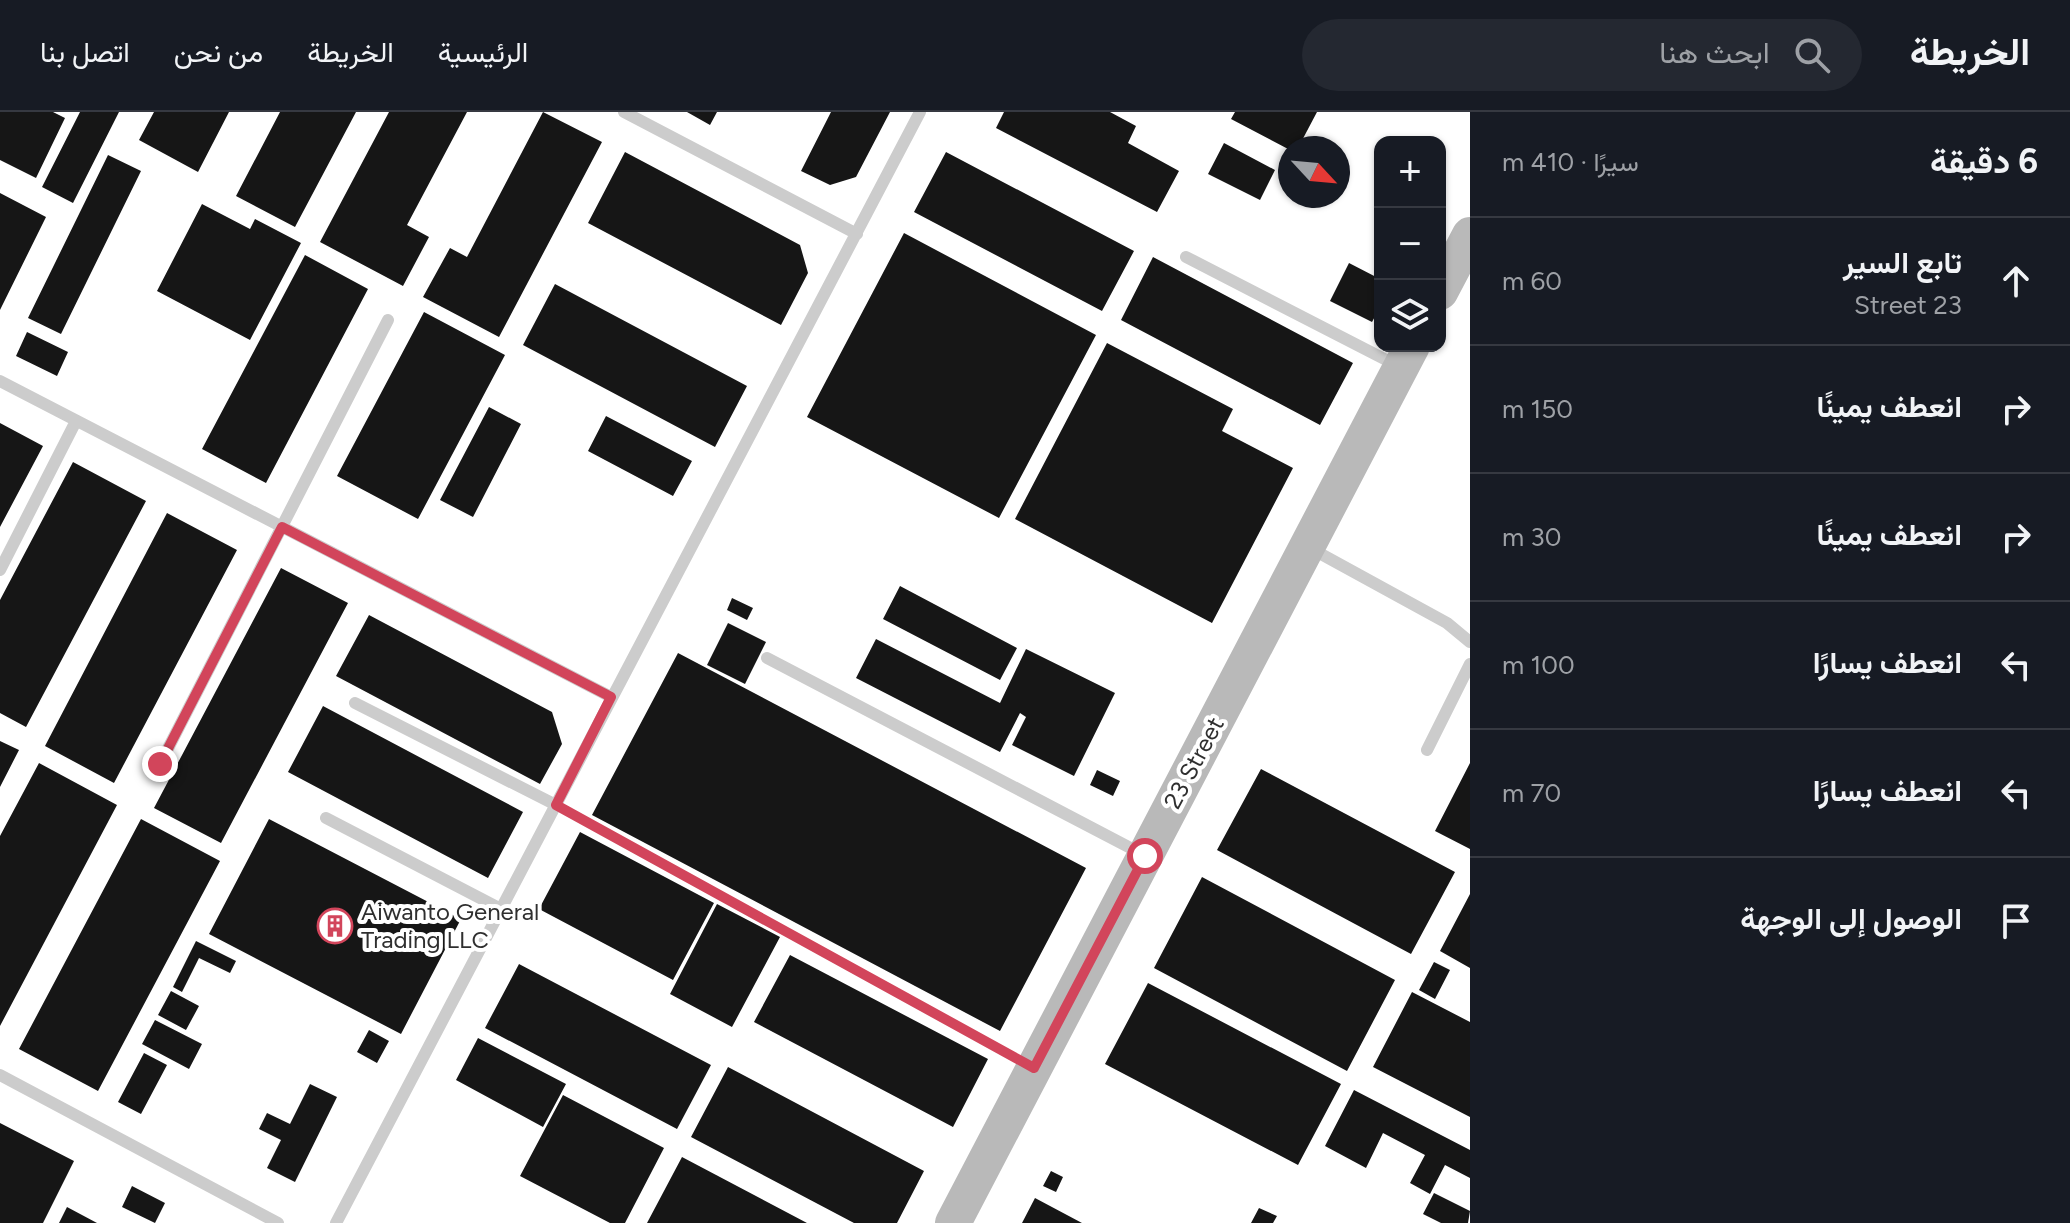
<!DOCTYPE html>
<html lang="ar">
<meta charset="utf-8">
<style>
:root{--surface:#171b24;--page:#242831;--text:#f1f3f6;--muted:#9ea1a6;--line:#363941}
body{margin:0;font-family:Figtree,Vazirmatn,sans-serif;background:var(--page);color:var(--text);direction:rtl}
.controls{position:absolute;right:24px;top:24px;display:grid;overflow:hidden;border-radius:16px;box-shadow:0 2px 6px #0004}
.controls button{width:72px;height:72px;display:grid;place-items:center;padding:0;border:0;border-bottom:2px solid var(--line);background:var(--surface);color:var(--text);font:40px sans-serif}
.compass{position:absolute;left:1278px;top:24px;width:72px;height:72px;border-radius:50%;background:var(--surface);box-shadow:0 2px 6px #0004;rotate:116deg}
.stop{position:absolute;width:24px;height:24px;margin:-18px;border:6px solid #d2455b;border-radius:50%;background:#fff}
.stop.end{background:#d2455b;border-color:#fff;box-shadow:0 2px 8px #0008}
.list{margin:0;padding:0;list-style:none}
h2{display:flex;justify-content:space-between;align-items:center;height:104px;margin:0;padding:0 32px;font-size:34px}
h2 small{font-size:26px;font-weight:400;color:var(--muted)}
.list li{display:grid;grid-template-columns:52px 1fr auto;gap:24px;align-items:center;box-sizing:border-box;height:128px;padding:0 32px;border-top:2px solid var(--line)}
.list b{display:block;font-size:30px;white-space:nowrap}
.list p{margin:0;font-size:26px;white-space:nowrap;color:var(--muted)}
.list em{font-size:26px;font-style:normal;color:var(--muted)}
.icon{flex:none;width:44px;height:44px;fill:none;stroke:currentColor;stroke-width:2;stroke-linecap:round;stroke-linejoin:round}
.map{position:relative;flex:none;width:1470px;height:1111px;overflow:hidden;direction:ltr}
header{display:flex;align-items:center;gap:48px;box-sizing:border-box;height:112px;padding:0 40px;background:var(--surface);border-bottom:2px solid var(--line)}
header strong{font-size:38px}
nav{display:flex;gap:44px;margin-inline-start:auto;font-size:28px}
.search{width:560px;height:72px;background:var(--page);display:flex;align-items:center;gap:20px;box-sizing:border-box;padding:0 28px;border-radius:44px;color:var(--muted);font-size:30px}
main{display:flex}
aside{flex:1;background:var(--surface)}
.map>svg:first-child{display:block}
.building{fill:#161616}
.lines{fill:none;stroke-linecap:round;stroke-linejoin:round}
.path{stroke:#c9c9c9;stroke-width:5;stroke-dasharray:4 4;stroke-linecap:butt}
.lane{stroke:#ccc;stroke-width:12}
.secondary{stroke:#b9b9b9;stroke-width:36}
.route{stroke:#d2455b;stroke-width:10}
.labels{text-anchor:middle;stroke-width:8;stroke-linejoin:round;paint-order:stroke}
.street-label{font-size:24px;fill:#2f2f2f;stroke:#fff}
.poi-label{font-size:24px;fill:#2f2f2f;stroke:#fff;text-anchor:start}
</style>
<header>
<strong>الخريطة</strong>
<div class="search"><svg class="icon" aria-label="search" viewBox="0 0 24 24"><circle cx="10" cy="10" r="6"/><path d="M15 15l6 6"/></svg>ابحث هنا</div>
<nav><a>الرئيسية</a><a>الخريطة</a><a>من نحن</a><a>اتصل بنا</a></nav>
</header>
<main>
<aside>
<h2>6 دقيقة<small>سيرًا · 410 m</small></h2>
<ul class="list">
<li><svg class="icon" aria-label="ahead" viewBox="0 0 24 24"><path d="M12 20V5M6 11l6-6 6 6"/></svg><div><b>تابع السير</b><p>23 Street</p></div><em>60 m</em></li>
<li><svg class="icon" aria-label="right" viewBox="0 0 24 24"><path d="M7 20v-9h11M14 6l5 5-5 5"/></svg><div><b>انعطف يمينًا</b></div><em>150 m</em></li>
<li><svg class="icon" aria-label="right" viewBox="0 0 24 24"><path d="M7 20v-9h11M14 6l5 5-5 5"/></svg><div><b>انعطف يمينًا</b></div><em>30 m</em></li>
<li><svg class="icon" aria-label="left" viewBox="0 0 24 24"><path d="M17 20v-9H6M10 6l-5 5 5 5"/></svg><div><b>انعطف يسارًا</b></div><em>100 m</em></li>
<li><svg class="icon" aria-label="left" viewBox="0 0 24 24"><path d="M17 20v-9H6M10 6l-5 5 5 5"/></svg><div><b>انعطف يسارًا</b></div><em>70 m</em></li>
<li><svg class="icon" aria-label="arrive" viewBox="0 0 24 24"><path d="M6 21V4h12l-3 4 3 4H6"/></svg><div><b>الوصول إلى الوجهة</b></div></li>
</ul>
</aside>
<div class="map">
<svg width="1470" height="1111" viewBox="0 0 1470 1111">
<rect width="100%" height="100%" fill="#fff"/>
<path class="building" d="M 0,0 L 53,0 L 65,6 L 36,66 L 0,48 Z
M 80,0 L 119,0 L 73,91 L 42,75 Z
M 154,0 L 229,0 L 198,60 L 139,28 Z
M 280,0 L 356,0 L 295,115 L 236,84 Z
M 389,0 L 467,0 L 407,113 L 429,125 L 403,174 L 320,130 Z
M 543,0 L 602,30 L 499,225 L 423,185 L 450,136 L 467,145 Z
M 687,0 L 717,0 L 710,13 Z
M 831,0 L 890,0 L 856,65 L 830,73 L 801,59 Z
M 1004,0 L 1110,0 L 1136,14 L 1128,31 L 1179,59 L 1157,100 L 996,16 Z
M 1235,0 L 1317,0 L 1298,36 L 1290,36 L 1290,38 L 1231,7 Z
M 1224,31 L 1275,58 L 1260,88 L 1208,62 Z
M 625,40 L 800,133 L 808,161 L 781,213 L 588,111 Z
M 946,40 L 1134,139 L 1102,199 L 914,100 Z
M 108,43 L 141,59 L 61,222 L 28,206 Z
M 0,81 L 46,105 L 0,198 Z
M 202,92 L 250,117 L 255,107 L 301,131 L 250,228 L 157,179 Z
M 904,121 L 1096,223 L 999,406 L 807,305 Z
M 305,143 L 368,177 L 266,371 L 202,337 Z
M 1153,145 L 1353,251 L 1320,313 L 1121,208 Z
M 1349,151 L 1380,167 L 1380,195 L 1372,210 L 1330,189 Z
M 555,172 L 747,274 L 715,335 L 523,233 Z
M 424,200 L 505,243 L 418,407 L 337,364 Z
M 27,220 L 68,240 L 57,264 L 16,244 Z
M 1107,231 L 1233,297 L 1222,319 L 1293,356 L 1212,511 L 1015,407 Z
M 489,295 L 521,312 L 473,405 L 440,388 Z
M 606,304 L 692,349 L 673,384 L 588,339 Z
M 0,311 L 43,334 L 0,415 Z
M 73,350 L 146,389 L 26,615 L 0,601 L 0,488 Z
M 167,401 L 237,438 L 114,671 L 45,634 Z
M 281,456 L 348,491 L 221,731 L 154,696 Z
M 900,474 L 1017,536 L 1000,568 L 883,507 Z
M 732,486 L 753,496 L 747,508 L 727,498 Z
M 369,503 L 552,600 L 562,632 L 540,672 L 336,564 Z
M 728,511 L 766,530 L 745,572 L 707,553 Z
M 876,527 L 1000,591 L 1026,537 L 1115,581 L 1074,664 L 1012,633 L 1026,605 L 1020,601 L 1000,640 L 856,566 Z
M 678,541 L 1086,756 L 1000,919 L 592,703 Z
M 323,594 L 523,700 L 488,766 L 288,660 Z
M 0,629 L 19,638 L 0,675 Z
M 39,651 L 117,693 L 0,914 L 0,724 Z
M 1470,651 L 1470,737 L 1435,719 Z
M 1261,657 L 1455,760 L 1411,842 L 1217,738 Z
M 1097,658 L 1120,669 L 1113,684 L 1090,673 Z
M 141,707 L 220,749 L 98,979 L 19,937 Z
M 269,707 L 461,807 L 401,922 L 209,822 Z
M 580,720 L 714,791 L 673,868 L 539,797 Z
M 1202,765 L 1395,868 L 1347,959 L 1154,856 Z
M 1470,782 L 1470,856 L 1440,839 Z
M 717,792 L 780,825 L 732,915 L 670,882 Z
M 196,829 L 236,849 L 230,861 L 199,846 L 182,880 L 173,875 Z
M 790,843 L 988,947 L 953,1015 L 754,910 Z
M 1434,850 L 1450,858 L 1435,887 L 1419,878 Z
M 519,852 L 711,953 L 677,1017 L 485,916 Z
M 1148,871 L 1341,972 L 1298,1053 L 1105,952 Z
M 171,879 L 199,894 L 186,918 L 158,903 Z
M 1412,880 L 1470,910 L 1470,1005 L 1373,955 Z
M 155,908 L 202,932 L 189,957 L 142,932 Z
M 369,918 L 389,929 L 377,951 L 357,940 Z
M 478,926 L 566,972 L 543,1015 L 456,968 Z
M 144,941 L 167,953 L 141,1002 L 118,990 Z
M 728,955 L 924,1059 L 897,1111 L 854,1111 L 691,1025 Z
M 310,972 L 337,985 L 295,1070 L 267,1056 L 281,1028 L 259,1017 L 267,1001 L 290,1012 Z
M 1354,978 L 1470,1038 L 1470,1066 L 1445,1053 L 1430,1082 L 1410,1071 L 1425,1043 L 1383,1021 L 1366,1056 L 1325,1034 Z
M 563,983 L 664,1036 L 625,1111 L 610,1111 L 520,1064 Z
M 0,1011 L 74,1049 L 43,1111 L 0,1111 Z
M 682,1045 L 807,1111 L 647,1111 Z
M 1051,1059 L 1063,1065 L 1056,1080 L 1043,1074 Z
M 132,1074 L 165,1091 L 155,1111 L 122,1095 Z
M 1434,1081 L 1470,1099 L 1468,1111 L 1441,1111 L 1423,1102 Z
M 1035,1086 L 1082,1111 L 1022,1111 Z
M 67,1095 L 97,1111 L 59,1111 Z
M 1259,1096 L 1277,1104 L 1273,1111 L 1251,1111 Z"/>
<g class="lines">
<path class="path" d="M 569,701 L 1009,942"/>
<path class="lane" d="M 624,0 L 857,122
M 1186,145 L 1398,254
M 0,269 L 611,585
M 1310,436 L 1447,511 L 1470,530
M 0,458 L 76,309
M 767,546 L 1142,742
M 355,591 L 556,693
M 1427,638 L 1470,552
M 160,652 L 388,208
M 326,706 L 501,797
M 0,963 L 278,1111
M 336,1111 L 920,0"/>
<path class="secondary" d="M 1440,180 L 1470,123
M 953,1111 L 1412,234"/>
</g>
<g class="lines">
<path class="route" d="M 160,652 L 282,415 L 611,585 L 556,693 L 1034,956 L 1145,744"/>
</g>
<defs>
<g id="building-ring" transform="scale(1.8)"><circle r="9.5" fill="#fff" stroke="#d2455b" stroke-width="1.5"/><path d="M-4-6H4V6H1V3H-1V6H-4ZM-2.5-4.3h1.7v1.8h-1.7ZM.8-4.3h1.7v1.8H.8ZM-2.5-1h1.7V.8h-1.7ZM.8-1h1.7V.8H.8Z" fill="#d2455b"/></g>
</defs>
<g fill-rule="evenodd">
<use href="#building-ring" x="335" y="814"/>
</g>
<g class="labels">
<g class="street-label">
<text transform="translate(1194 651) rotate(-62)" y="8">23 Street</text>
</g>
<g class="poi-label">
<text x="361" y="808">Aiwanto General<tspan x="361" dy="28">Trading LLC</tspan></text>
</g>
</g>
</svg>
<div class="controls">
<button>+</button>
<button>−</button>
<button><svg class="icon" aria-label="layers" viewBox="0 0 24 24"><path d="M12 4l9 5-9 5-9-5zM3 14l9 5 9-5"/></svg></button>
</div>
<svg class="compass" viewBox="-18 -18 36 36"><path d="M0-13l5 13h-10z" fill="#e53935"/><path d="M0 13l5-13h-10z" fill="#9ea1a6"/></svg>
<div class="stop" style="left:1145px;top:744px"></div>
<div class="stop end" style="left:160px;top:652px"></div>
</div>
</main>
